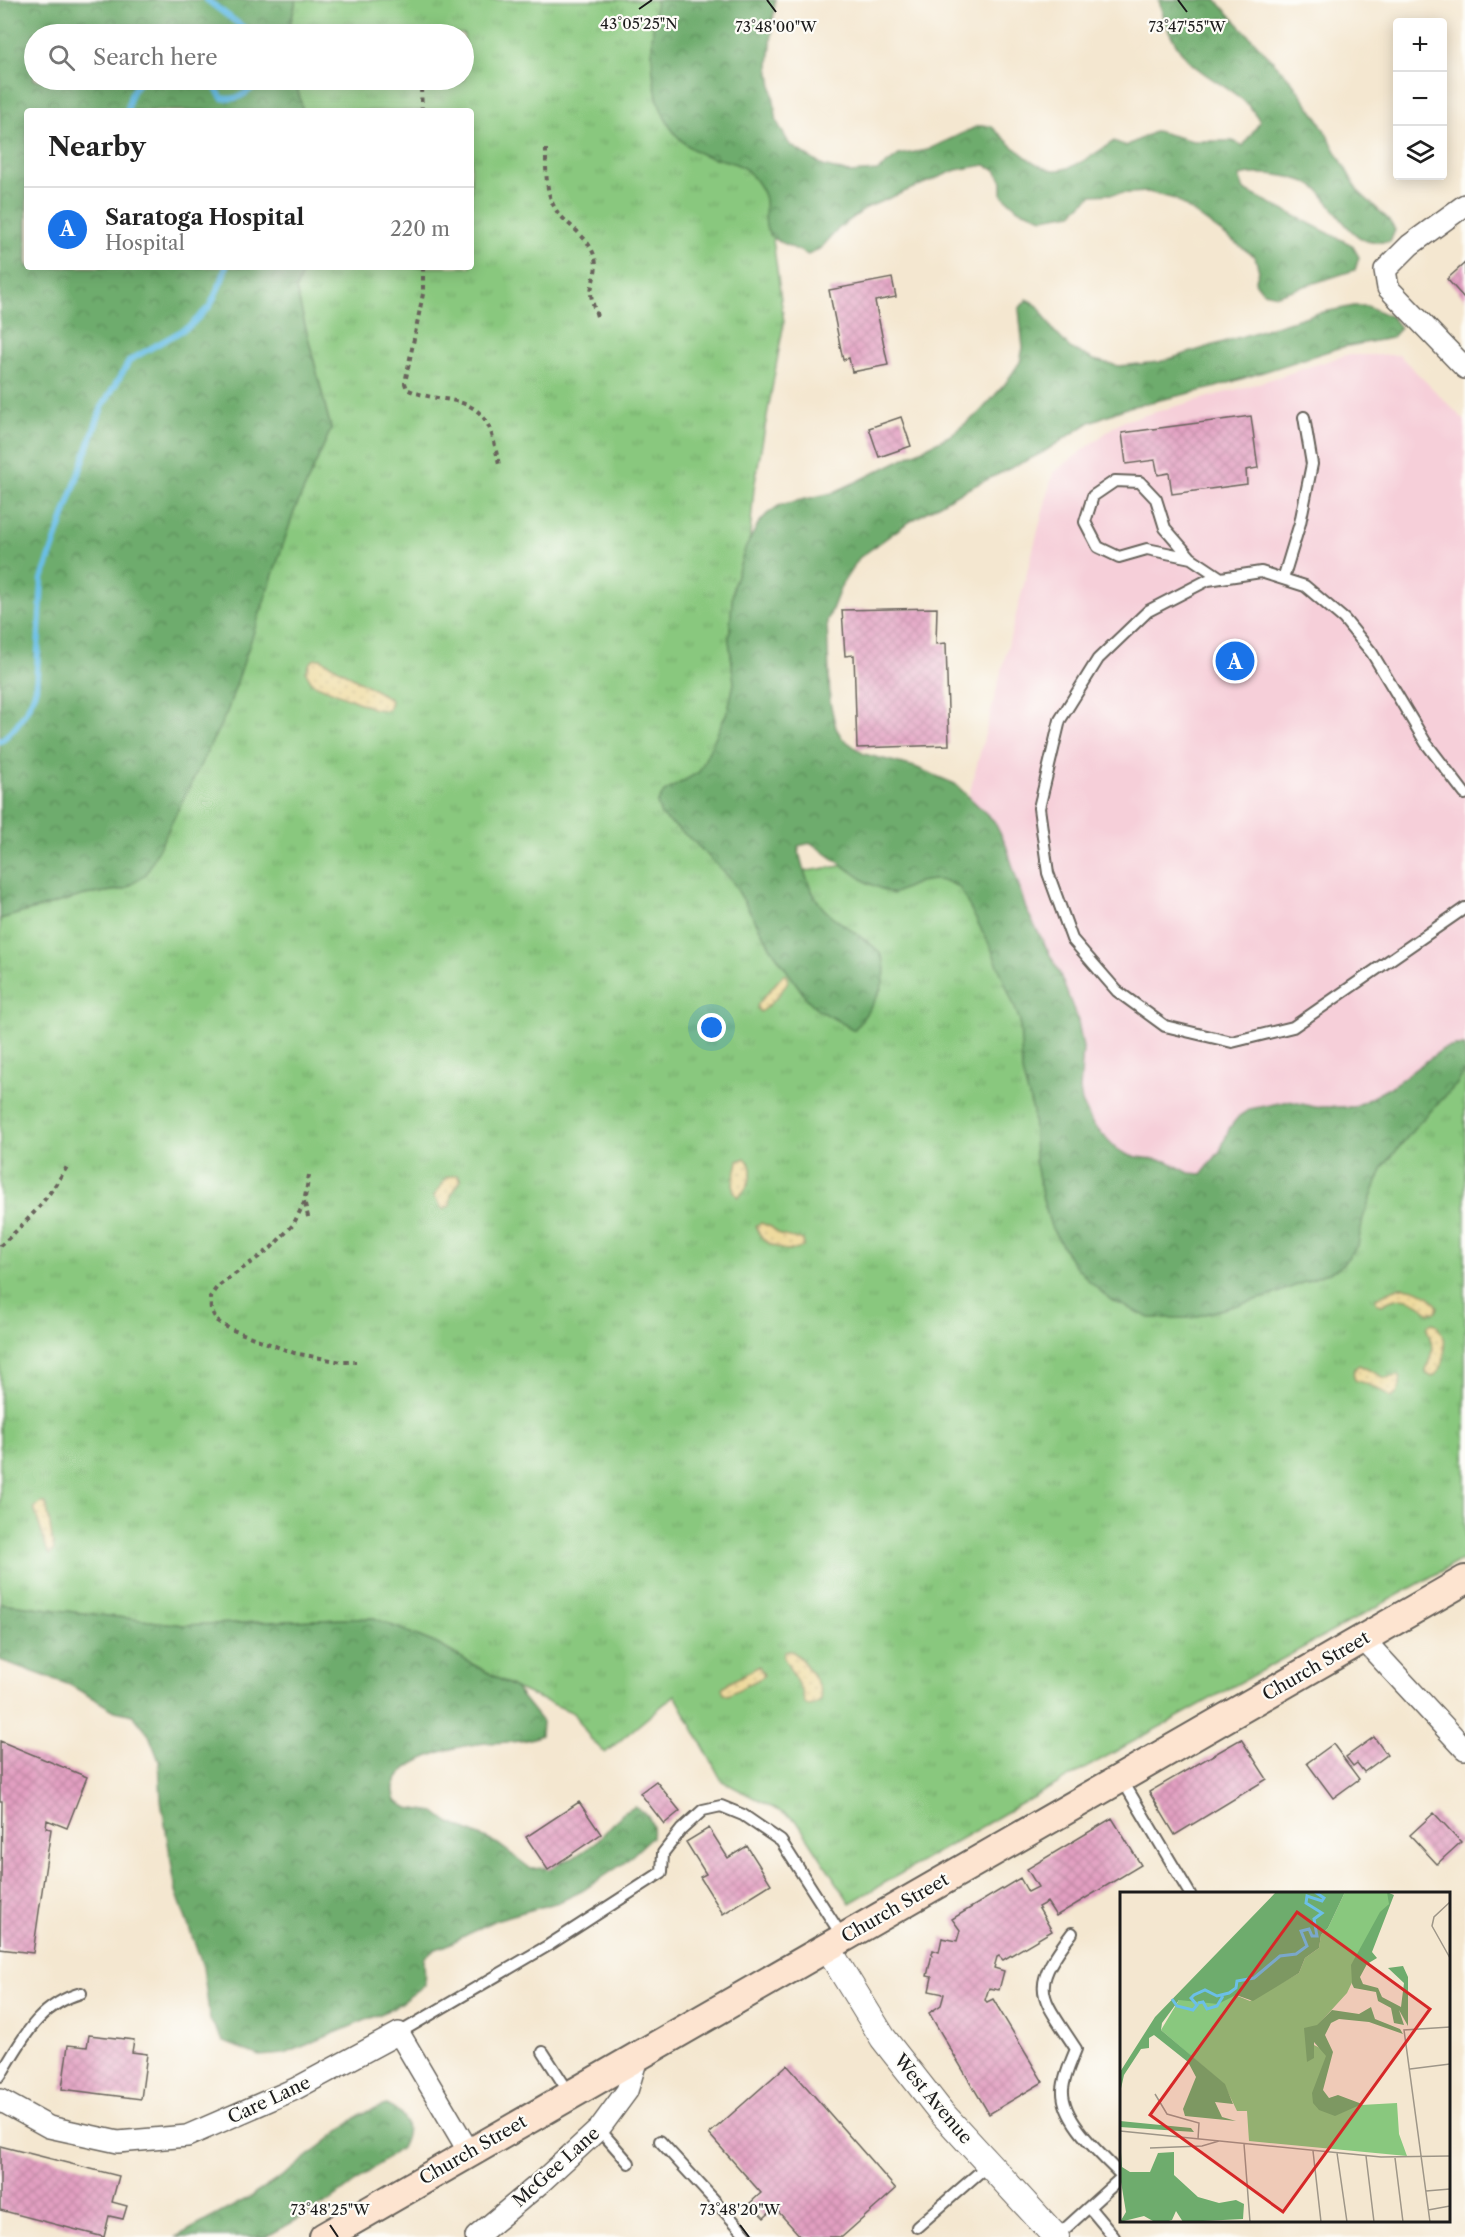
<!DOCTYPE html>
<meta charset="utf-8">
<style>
:root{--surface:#fff;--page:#f6f6f6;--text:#222;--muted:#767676;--line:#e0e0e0;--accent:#1a73e8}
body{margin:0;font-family:"Libre Caslon Text",serif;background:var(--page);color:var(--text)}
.controls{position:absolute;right:18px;top:18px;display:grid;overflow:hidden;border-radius:6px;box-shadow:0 3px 15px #0003}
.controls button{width:54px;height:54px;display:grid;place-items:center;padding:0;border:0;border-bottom:2px solid var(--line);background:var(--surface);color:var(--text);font:30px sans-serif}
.you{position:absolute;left:712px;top:1028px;width:21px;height:21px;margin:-15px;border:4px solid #fff;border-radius:50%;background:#1a73e8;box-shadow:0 0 0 9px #1a73e833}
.badge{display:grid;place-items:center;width:39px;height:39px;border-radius:50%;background:var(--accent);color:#fff;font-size:20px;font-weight:700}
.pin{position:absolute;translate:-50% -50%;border:3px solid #fff;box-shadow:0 2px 6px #0006}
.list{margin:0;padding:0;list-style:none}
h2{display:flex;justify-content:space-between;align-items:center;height:78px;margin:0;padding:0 24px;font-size:26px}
h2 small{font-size:20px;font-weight:400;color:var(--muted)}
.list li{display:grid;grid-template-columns:39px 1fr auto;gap:18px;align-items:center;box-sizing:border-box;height:84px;padding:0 24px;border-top:2px solid var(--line)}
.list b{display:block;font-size:22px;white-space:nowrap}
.list p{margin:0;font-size:20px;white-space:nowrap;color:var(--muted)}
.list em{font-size:20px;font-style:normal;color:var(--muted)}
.icon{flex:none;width:33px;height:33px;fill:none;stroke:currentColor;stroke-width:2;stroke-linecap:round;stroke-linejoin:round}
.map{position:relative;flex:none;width:1465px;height:2237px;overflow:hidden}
.search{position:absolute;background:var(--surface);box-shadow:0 3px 15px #0003;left:24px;top:24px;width:450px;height:66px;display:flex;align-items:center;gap:15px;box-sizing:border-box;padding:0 21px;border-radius:33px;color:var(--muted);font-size:22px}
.panel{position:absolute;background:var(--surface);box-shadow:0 3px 15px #0003;left:24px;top:108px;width:450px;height:162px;border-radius:6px}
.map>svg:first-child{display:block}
.built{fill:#f6cfd9}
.grass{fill:url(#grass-tufts);stroke:#52724d;stroke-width:1.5}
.forest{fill:url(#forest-crowns);stroke:#456444;stroke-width:1.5}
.sand{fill:url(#sand-dots);stroke:#857b5d;stroke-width:1.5}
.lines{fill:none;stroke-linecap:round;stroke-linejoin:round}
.stream{stroke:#6bbfe7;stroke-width:6}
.building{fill:url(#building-cross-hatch)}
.service-casing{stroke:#68635b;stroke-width:14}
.minor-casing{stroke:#68635b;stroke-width:24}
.tertiary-casing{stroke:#68635b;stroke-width:28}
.secondary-casing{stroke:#68635b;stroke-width:32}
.path{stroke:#68635b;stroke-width:4;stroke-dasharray:4.5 4.5;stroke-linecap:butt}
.service{stroke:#fff;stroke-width:10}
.minor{stroke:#fff;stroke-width:21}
.tertiary{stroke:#fff;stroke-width:26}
.secondary{stroke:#fde4d0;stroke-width:28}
.ticks{fill:none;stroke:#1c1c1c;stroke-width:2}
.labels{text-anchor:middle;stroke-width:4.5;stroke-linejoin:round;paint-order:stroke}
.street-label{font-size:18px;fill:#1c1c1c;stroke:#fdfcf7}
.inset-river{fill:none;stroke:#6bbfe7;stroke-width:3}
.inset-road{fill:none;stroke:#9e9688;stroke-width:1.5}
.view{fill:#d62828;fill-opacity:0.15;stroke:#d62828;stroke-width:3}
.inset-edge{fill:none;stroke:#1c1c1c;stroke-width:3}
.ticks-label{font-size:15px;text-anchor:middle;fill:#1c1c1c;stroke:#fdfcf7;stroke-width:4.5;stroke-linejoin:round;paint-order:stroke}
</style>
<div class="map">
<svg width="1465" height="2237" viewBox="0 0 1465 2237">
<defs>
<pattern id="grass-tufts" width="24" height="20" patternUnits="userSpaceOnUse" patternTransform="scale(1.5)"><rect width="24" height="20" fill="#89c87e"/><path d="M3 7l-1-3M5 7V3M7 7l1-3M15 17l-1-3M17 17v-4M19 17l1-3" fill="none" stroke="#76ab6c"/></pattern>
<pattern id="forest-crowns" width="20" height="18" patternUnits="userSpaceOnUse" patternTransform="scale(1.5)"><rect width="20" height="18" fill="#6eac6d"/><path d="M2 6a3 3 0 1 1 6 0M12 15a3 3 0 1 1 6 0" fill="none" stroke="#5a8b59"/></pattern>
<pattern id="sand-dots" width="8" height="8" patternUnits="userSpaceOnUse" patternTransform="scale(1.5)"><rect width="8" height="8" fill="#eeda9e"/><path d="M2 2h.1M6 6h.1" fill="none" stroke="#ccba88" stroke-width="1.8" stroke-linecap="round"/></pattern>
<pattern id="building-cross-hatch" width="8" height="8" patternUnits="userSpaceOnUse" patternTransform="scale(1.5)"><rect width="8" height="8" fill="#e29fc1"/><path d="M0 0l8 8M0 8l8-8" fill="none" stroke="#c188a5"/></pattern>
</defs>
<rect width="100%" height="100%" fill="#fdfcf7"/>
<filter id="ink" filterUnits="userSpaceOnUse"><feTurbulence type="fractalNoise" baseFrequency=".0167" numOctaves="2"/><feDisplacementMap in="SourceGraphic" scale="12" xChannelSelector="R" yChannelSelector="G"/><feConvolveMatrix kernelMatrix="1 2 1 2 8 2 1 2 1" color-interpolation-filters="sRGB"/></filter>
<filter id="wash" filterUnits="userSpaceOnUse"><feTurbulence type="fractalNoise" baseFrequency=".008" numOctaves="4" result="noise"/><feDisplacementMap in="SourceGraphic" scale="24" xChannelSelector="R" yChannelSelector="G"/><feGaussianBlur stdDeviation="1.35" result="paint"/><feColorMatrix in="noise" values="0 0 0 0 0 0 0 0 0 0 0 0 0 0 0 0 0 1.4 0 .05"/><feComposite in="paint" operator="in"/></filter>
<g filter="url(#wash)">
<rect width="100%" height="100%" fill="#f4e7d0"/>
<path class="built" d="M 1346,355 L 1399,355 L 1465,421 L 1465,1057 L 1345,1155 L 1115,1201 L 955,849 L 1053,473 L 1120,422 L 1259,383 Z"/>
<path class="grass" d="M 296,0 L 675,0 L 765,180 L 784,322 L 754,488 L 744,604 L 800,872 L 955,849 L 1066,1133 L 1180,1230 L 1465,1057 L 1465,1558 L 1019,1805 L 850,1903 L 796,1820 L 722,1781 L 675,1695 L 605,1753 L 590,1738 L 574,1713 L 515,1688 L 437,1644 L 374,1618 L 183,1625 L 0,1603 L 0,919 L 85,895 L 125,889 L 331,429 L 296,289 L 304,267 L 471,267 L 471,111 L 303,111 L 295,80 L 464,80 L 464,34 L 288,34 Z"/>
<path class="forest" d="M 0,0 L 296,0 L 288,34 L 34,34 L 34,80 L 295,80 L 303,111 L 27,111 L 27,267 L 304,267 L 296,289 L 331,429 L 294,512 L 227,712 L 146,874 L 125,889 L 85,895 L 0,919 Z
M 656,0 L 775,0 L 769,66 L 777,122 L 790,145 L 823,166 L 849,173 L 877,171 L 899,155 L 927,150 L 978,126 L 991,126 C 1005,139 1036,171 1056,170 C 1074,170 1099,151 1114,141 L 1126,146 L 1156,131 L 1193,141 L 1233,141 L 1243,146 L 1260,122 C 1248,97 1222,87 1201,71 C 1177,54 1165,27 1159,0 L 1216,0 L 1293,83 L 1317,117 L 1358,191 L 1388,219 L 1395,230 L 1390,242 C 1383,242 1373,243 1367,241 C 1350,236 1333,207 1322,194 C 1307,175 1261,171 1239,176 L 1244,190 L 1352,245 L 1359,257 L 1355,270 L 1277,295 L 1263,292 L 1255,282 L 1259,271 L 1255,257 L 1175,199 L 1148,192 L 1092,195 L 1072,213 L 1043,218 L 1018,209 L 1002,195 L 1002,182 L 996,170 L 985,165 L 956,170 L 868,207 L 839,228 L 821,248 L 808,255 C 799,250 777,242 771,236 C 761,225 768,208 764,196 C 762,190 756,181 752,176 C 740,159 715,161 699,153 C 645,125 649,51 656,0 Z
M 1027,299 L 1038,306 L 1053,330 L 1070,348 L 1094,360 L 1119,366 L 1159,362 L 1314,314 L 1354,306 L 1367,306 L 1392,317 L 1400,328 L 1391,338 L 1338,348 L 1213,388 L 1129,407 L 1090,422 L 1042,453 L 953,496 L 906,524 L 859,558 L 842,584 L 827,622 L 830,702 L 836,728 L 842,738 L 864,754 L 915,767 L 955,784 L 994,821 L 1006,845 L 1026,909 L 1059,972 L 1078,1021 L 1083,1048 L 1080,1090 L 1082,1102 L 1093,1125 L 1119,1151 L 1131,1156 L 1167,1161 L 1189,1173 L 1202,1174 L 1220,1151 L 1230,1127 L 1239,1116 L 1250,1109 L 1289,1101 L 1315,1107 L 1354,1107 L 1389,1088 L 1443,1049 L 1455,1046 L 1465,1046 L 1465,1071 L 1457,1084 L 1419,1123 L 1383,1167 L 1363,1218 L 1358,1246 L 1339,1268 L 1270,1296 L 1191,1318 L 1150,1318 L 1111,1300 L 1090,1282 L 1072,1262 L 1051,1227 L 1043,1200 L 1035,1159 L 1033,1111 L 1022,1073 L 1020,1021 L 991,948 L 959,887 L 946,881 L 933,880 L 919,882 L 893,894 L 868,883 L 811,843 L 798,846 C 802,868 809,892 824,909 C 831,917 842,923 850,929 C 858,936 872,943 879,952 C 897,977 869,1010 854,1030 L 817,1009 L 807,999 L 771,948 L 731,879 L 693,841 L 661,815 L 657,803 L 664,792 L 699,772 L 728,710 L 734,683 L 729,640 L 733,587 L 745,549 L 758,524 L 767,514 L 780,505 L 832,493 L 856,482 L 949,436 L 979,413 L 1005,384 L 1020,362 L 1023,348 L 1019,309 Z
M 0,1603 L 183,1625 L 374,1618 L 437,1644 L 515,1688 L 542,1722 L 541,1735 C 520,1745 499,1741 477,1744 C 453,1747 399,1760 394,1787 C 393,1791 395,1797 396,1801 L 408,1808 L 435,1812 L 448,1822 L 498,1844 L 531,1869 L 544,1868 L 573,1858 L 595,1843 L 624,1812 L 635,1807 C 649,1815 654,1821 652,1837 L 624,1863 L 582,1891 L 559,1902 L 495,1920 L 445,1946 L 433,1950 L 424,1958 L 425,1985 L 392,2009 L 285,2054 L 259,2056 L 224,2042 L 210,2020 L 203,1967 L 176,1891 L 161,1800 L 159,1761 L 149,1735 L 133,1715 L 115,1711 L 70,1685 L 0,1660 Z
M 386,2105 C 407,2115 412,2127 401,2148 L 330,2201 L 266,2237 L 176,2237 L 250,2197 L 286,2174 L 361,2114 Z"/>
<path class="sand" d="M 315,659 L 321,659 L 389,698 L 391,701 L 388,710 L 374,709 L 312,683 L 306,672 L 310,663 Z
M 783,975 L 786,975 L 788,981 C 781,994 773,1003 760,1012 L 757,1008 L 758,1004 Z
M 745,1158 C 757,1169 749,1188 738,1197 C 728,1189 736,1174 738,1161 Z
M 457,1175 L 461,1180 L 451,1195 L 450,1206 L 443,1209 L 434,1196 L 447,1177 Z
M 761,1223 L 771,1227 L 780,1235 L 803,1240 L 804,1246 C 789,1257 759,1244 756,1226 Z
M 1399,1287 C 1414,1287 1431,1294 1438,1307 L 1436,1312 L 1429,1313 C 1414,1298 1401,1293 1382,1305 L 1376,1303 L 1376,1298 Z
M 1434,1323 C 1448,1334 1449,1368 1432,1377 L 1427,1374 L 1426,1371 L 1433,1348 L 1427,1328 L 1429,1324 Z
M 1359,1365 L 1385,1378 L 1398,1376 L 1400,1378 C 1401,1386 1399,1394 1391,1398 L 1379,1389 L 1355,1380 C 1352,1373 1353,1369 1359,1365 Z
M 41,1503 L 45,1503 L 47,1507 L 54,1550 L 50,1555 L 47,1550 L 34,1508 Z
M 790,1650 C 802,1656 823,1687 821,1700 C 817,1704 810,1708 805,1704 L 802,1692 L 783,1656 L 785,1651 Z
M 759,1666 L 764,1675 L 763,1677 L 728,1695 L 724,1693 L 722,1688 L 725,1685 Z"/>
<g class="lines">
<path class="stream" d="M 207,0 L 252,34
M 210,80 L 222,98 C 238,102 250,91 260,80
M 128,111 C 128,100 133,86 142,80
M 0,741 C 17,729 30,708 36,688 L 42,579 L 102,407 L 130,360 L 190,326 L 210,306 L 222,280 L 226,267"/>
</g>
<g id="blocks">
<path class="building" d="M 1465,263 L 1465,299 L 1447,279 Z
M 892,278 L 896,297 L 875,301 L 888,365 L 852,372 L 849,358 L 843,360 L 829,290 Z
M 1251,416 L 1258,468 L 1246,470 L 1247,484 L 1172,494 L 1169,473 L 1158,475 L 1155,460 L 1126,464 L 1122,433 Z
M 901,417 L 911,446 L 879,457 L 869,428 Z
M 937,608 L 936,644 L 946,643 L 949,745 L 857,748 L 854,655 L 845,656 L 842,610 Z
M 1374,1737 L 1387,1755 L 1364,1772 L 1357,1763 L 1353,1766 L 1346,1757 Z
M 1241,1739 L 1267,1779 L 1175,1835 L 1149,1792 Z
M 0,1741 L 87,1777 L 67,1828 L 47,1820 L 46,1828 L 51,1829 L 33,1953 L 0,1949 L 2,1801 L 0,1801 Z
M 1333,1744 L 1359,1779 L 1333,1798 L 1307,1763 Z
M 656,1781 L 680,1811 L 664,1824 L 640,1793 Z
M 579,1802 L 601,1834 L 548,1870 L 526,1837 Z
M 1434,1813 L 1461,1842 L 1437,1864 L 1410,1835 Z
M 1112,1818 L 1141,1865 L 1056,1916 L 1047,1902 L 1038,1907 L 1052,1931 L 1003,1960 L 999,1956 L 997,1957 L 994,1968 L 1004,1971 L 999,1990 L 989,1988 L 985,2000 L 987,2002 L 993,1999 L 1043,2082 L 989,2114 L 929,2013 L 941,2005 L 944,1994 L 929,1991 L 932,1977 L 927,1976 L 933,1950 L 939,1952 L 942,1938 L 957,1941 L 960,1930 L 952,1919 L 1020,1878 L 1028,1892 L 1038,1887 L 1027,1869 Z
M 709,1828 L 728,1858 L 747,1846 L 771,1884 L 723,1914 L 700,1877 L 706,1874 L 686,1842 Z
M 89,2035 L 134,2040 L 132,2052 L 147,2054 L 141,2099 L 62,2089 L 68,2045 L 87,2047 Z
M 787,2065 L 896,2189 L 842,2237 L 801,2237 L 775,2208 L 764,2218 L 750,2203 L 761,2193 L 709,2134 Z
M 0,2146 L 119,2176 L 112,2202 L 127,2206 L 123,2219 L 109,2216 L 104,2237 L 0,2210 Z"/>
</g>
</g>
<g filter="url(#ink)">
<use href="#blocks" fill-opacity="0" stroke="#68635b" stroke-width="1.5"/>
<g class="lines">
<g class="service-casing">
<path id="service" d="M 1191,558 L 1147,549 L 1119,557 L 1098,547 L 1085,522 L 1093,496 L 1115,481 L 1140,482 L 1156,499 L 1165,528 L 1191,558 L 1221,578
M 1283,579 L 1300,523 L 1312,464 L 1304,417
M 1465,794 L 1426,743 L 1372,653 L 1344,619 L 1305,586 L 1261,572 L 1208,580 L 1148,611 L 1098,659 L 1060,720 L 1039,808 L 1048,873 L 1072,939 L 1117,991 L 1165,1026 L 1232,1042 L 1293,1027 L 1465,908
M 1121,1778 L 1190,1894
M 1072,1933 C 1028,1991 1040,1993 1076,2049 C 1071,2062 1064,2076 1063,2089 C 1061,2121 1102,2155 1122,2176
M 399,2033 L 549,1945 L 662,1872 L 663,1853 L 681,1830 L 703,1810 L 721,1806 L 743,1815 L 781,1841 L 842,1936
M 543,2052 L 570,2094
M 0,2076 C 22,2040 38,2005 81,1993
M 599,2129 L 629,2163
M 660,2141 L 748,2237
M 1089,2207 L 1114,2237
M 917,2227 L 989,2164
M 1056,2237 L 1122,2177"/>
</g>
<g class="minor-casing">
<path id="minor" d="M 1465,205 L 1410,245 L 1385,270 L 1388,288 L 1465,368
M 1363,1639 L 1465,1749
M 0,2100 L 49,2127 L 118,2142 L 187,2136 L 295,2089 L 399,2033 L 469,2152
M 476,2237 L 539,2184 L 599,2129 L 627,2091 L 638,2055"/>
</g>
<g class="tertiary-casing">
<path id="tertiary" d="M 827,1947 L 883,2038 L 941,2112 L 1056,2237"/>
</g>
<g class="secondary-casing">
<path id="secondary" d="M 324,2237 L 1465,1580"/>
</g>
<path class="path" d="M 436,34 L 438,27
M 422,111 L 421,88 L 423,80
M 546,149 C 546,171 545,195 558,213 C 570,227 588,237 594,255 C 599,268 592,280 591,292 C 591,301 596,312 598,320
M 423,267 L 423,294 L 405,383 L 407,389 C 419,395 431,397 444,399 C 488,405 491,426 499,465
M 309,1175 L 304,1203 L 293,1225 L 271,1248 L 217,1287 L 210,1297 L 211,1310 L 217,1321 L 230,1329 L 294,1353 L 342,1362 L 356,1362
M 305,1204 L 309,1221
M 0,1246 C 29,1220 48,1199 68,1165"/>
<use href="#service" class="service"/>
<use href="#minor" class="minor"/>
<use href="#tertiary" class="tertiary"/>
<use href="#secondary" class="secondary"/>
</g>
</g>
<path class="ticks" d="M 767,0 L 776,12M 1178,0 L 1187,12M 639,9 L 652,0M 330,2225 L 338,2237M 740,2225 L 749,2237"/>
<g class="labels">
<g class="street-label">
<text transform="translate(1316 1666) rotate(-30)" y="6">Church Street</text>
<text transform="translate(895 1908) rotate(-30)" y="6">Church Street</text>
<text transform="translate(933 2099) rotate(50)" y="6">West Avenue</text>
<text transform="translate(269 2100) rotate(-25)" y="6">Care Lane</text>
<text transform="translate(473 2150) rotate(-30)" y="6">Church Street</text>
<text transform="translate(556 2167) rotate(-42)" y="6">McGee Lane</text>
</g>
</g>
<g transform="translate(1120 1892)">
<rect width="330" height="330" fill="#f4e7d0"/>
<path d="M 225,0 L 269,0 L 271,8 L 227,101 L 195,136 L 192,152 L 208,160 L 199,203 L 223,214 L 277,211 L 279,242 L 287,264 L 129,249 L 127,219 L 117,219 L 104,192 L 41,138 L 59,108 L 104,108 L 115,103 L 130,109 L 179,81 L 185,66 L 199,56 L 201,43 L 208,36 Z" fill="#89c87e"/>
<path d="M 156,0 L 225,0 L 208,36 L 201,43 L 199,56 L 185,66 L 179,81 L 133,109 L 116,103 L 98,112 L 59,108 L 42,131 L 41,138 L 105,192 L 113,212 L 95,210 L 102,225 L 116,229 L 65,224 L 63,217 L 76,185 L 68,170 L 34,143 L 29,146 L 29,156 L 21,157 L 4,183 L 0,201 L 0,180 L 35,125 ZM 267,0 L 274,3 L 252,60 L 257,66 L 247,72 L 240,85 L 243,92 L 258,96 L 262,105 L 281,115 L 284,91 L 268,76 L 283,74 L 288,85 L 288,134 L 279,118 L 284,133 L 274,131 L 271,116 L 258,109 L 256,100 L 234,96 L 232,92 L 231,73 L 260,20 L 269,12 ZM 251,115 L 255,127 L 280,137 L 283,142 L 249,130 L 219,127 L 211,131 L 205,143 L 213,160 L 203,198 L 209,206 L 218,203 L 242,212 L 215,224 L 199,218 L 193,211 L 192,201 L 206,164 L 194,150 L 194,166 L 187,170 L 184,136 L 197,133 L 212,118 L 239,122 ZM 0,229 L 71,236 L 74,240 L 0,235 ZM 0,246 L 2,275 L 10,280 L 30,280 L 38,261 L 54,260 L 54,283 L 78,305 L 99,311 L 116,308 L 124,312 L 123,327 L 63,330 L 56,319 L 52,328 L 45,330 L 33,329 L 24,324 L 0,330 L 6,320 L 0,284 Z" fill="#6eac6d"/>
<path class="inset-river" d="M 52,107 L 57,114 L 73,118 L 77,113 L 71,106 L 74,103 L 85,98 L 97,104 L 109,101 L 116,96 L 117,89 L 134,86 L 160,64 L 176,62 L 187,54 L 181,39 L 189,37 L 192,44 L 197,44 L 194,27 L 202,21 L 186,11 L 187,4 L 202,9 L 204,6 L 195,0M 78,111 L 83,110 L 87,117 L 97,114 L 103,104"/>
<path class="inset-road" d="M 330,10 L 314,25 L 312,34 L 330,66M 290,177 L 330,172M 35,202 L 47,222 L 79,231 L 78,247M 0,239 L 261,265 L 330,264M 124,252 L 130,330M 30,256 L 82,254 L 99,249M 193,259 L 201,330M 217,261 L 227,330M 246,264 L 254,330M 275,266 L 283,330M 306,299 L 330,297M 308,318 L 330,314M 310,330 L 284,138 L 330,135"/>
<path class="view" d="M 177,20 L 310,117 L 163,320 L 30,223 Z"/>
<rect width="330" height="330" class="inset-edge"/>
</g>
<g class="ticks-label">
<text x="639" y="29">43°05'25"N</text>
<text x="776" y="32">73°48'00"W</text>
<text x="1187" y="32">73°47'55"W</text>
<text x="330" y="2215">73°48'25"W</text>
<text x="740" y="2215">73°48'20"W</text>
</g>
</svg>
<div class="controls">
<button>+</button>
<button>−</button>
<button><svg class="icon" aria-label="layers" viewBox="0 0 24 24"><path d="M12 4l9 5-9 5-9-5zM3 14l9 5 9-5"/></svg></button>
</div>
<div class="you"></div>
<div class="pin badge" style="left:1235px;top:661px">A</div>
<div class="search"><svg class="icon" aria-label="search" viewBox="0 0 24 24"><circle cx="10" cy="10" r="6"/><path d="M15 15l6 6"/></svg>Search here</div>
<section class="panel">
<h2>Nearby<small></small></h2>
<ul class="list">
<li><span class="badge">A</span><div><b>Saratoga Hospital</b><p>Hospital</p></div><em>220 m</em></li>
</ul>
</section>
</div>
